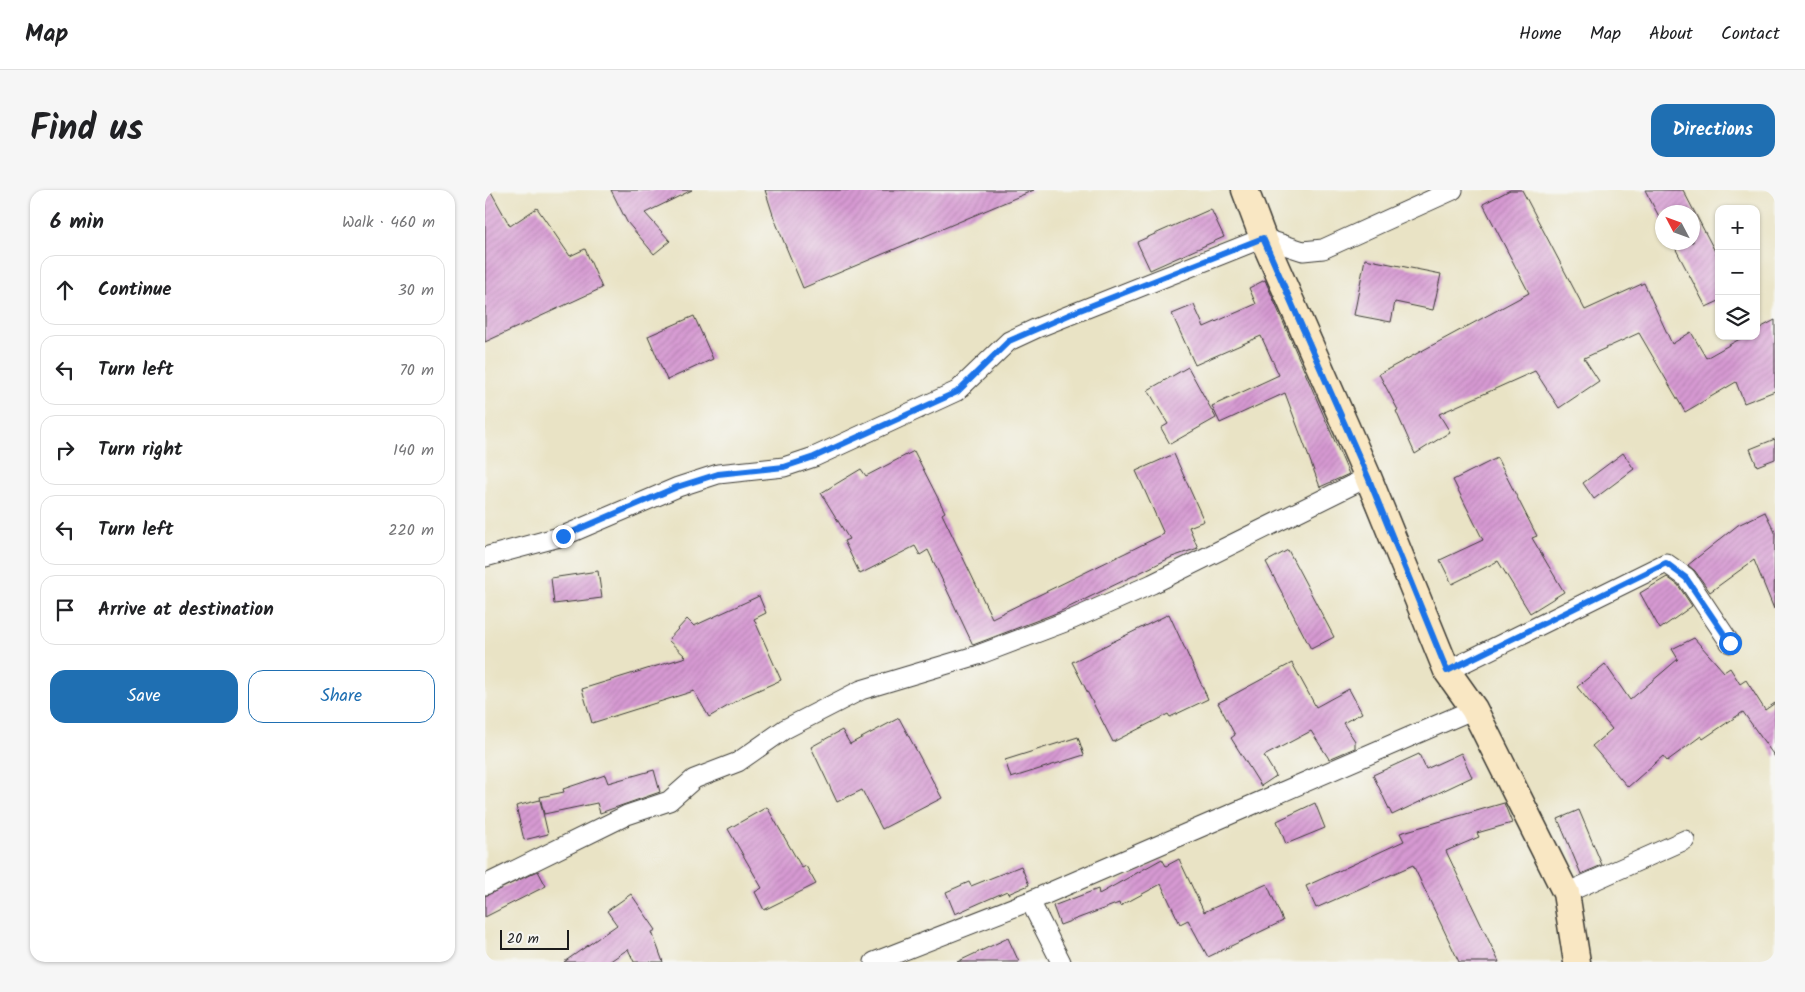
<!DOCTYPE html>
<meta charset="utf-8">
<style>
:root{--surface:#fff;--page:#f6f6f6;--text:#202124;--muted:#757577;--line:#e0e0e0;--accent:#1f6fb2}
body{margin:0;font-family:Kalam,sans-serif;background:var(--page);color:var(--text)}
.controls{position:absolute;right:15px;top:15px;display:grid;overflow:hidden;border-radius:10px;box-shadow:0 1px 4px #0004}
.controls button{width:45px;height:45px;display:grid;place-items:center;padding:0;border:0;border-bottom:1px solid var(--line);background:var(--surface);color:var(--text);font:25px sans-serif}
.compass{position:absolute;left:1170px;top:15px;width:45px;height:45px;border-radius:50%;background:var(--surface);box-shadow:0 1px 4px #0004;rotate:311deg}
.scale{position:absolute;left:15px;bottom:12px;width:69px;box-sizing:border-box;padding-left:5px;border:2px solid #1c1c1c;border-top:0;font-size:14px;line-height:18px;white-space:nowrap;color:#1c1c1c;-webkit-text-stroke:4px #f6f6f2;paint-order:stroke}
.stop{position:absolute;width:15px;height:15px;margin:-11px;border:4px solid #1a73e8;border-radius:50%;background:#fff}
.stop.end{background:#1a73e8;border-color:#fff;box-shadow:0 1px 5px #0008}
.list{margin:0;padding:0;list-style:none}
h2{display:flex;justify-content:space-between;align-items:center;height:65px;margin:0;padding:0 20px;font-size:21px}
h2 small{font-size:16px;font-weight:400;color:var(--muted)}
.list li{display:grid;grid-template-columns:32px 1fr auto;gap:15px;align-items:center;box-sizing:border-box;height:70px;margin:0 10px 10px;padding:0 10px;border:1px solid var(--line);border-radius:15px}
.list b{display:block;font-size:19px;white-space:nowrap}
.list em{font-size:16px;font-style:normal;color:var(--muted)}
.actions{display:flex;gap:10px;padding:15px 20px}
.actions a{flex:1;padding:11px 0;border:1px solid var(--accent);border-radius:15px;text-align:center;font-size:18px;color:var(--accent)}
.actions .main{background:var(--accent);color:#fff}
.icon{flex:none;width:28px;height:28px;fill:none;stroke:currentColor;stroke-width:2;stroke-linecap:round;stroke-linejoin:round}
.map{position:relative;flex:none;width:1290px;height:772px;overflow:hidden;border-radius:15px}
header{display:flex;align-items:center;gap:30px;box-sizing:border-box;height:70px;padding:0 25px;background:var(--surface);border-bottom:1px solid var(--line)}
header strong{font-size:24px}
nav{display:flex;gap:28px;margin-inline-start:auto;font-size:18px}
.intro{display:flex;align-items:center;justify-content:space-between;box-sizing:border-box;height:120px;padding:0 30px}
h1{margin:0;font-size:35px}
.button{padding:12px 22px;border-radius:15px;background:var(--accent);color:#fff;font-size:18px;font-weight:700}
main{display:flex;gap:30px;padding:0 30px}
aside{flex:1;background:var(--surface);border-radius:15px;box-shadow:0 1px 4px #0004}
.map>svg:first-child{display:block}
.building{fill:url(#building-hatch)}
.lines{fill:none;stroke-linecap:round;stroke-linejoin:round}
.street-casing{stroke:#3b3a35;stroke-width:21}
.secondary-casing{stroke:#3b3a35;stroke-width:29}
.street{stroke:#fff;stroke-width:19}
.secondary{stroke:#f9e7c3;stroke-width:26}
.route{stroke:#1a73e8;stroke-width:6}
</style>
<header>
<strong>Map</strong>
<nav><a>Home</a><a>Map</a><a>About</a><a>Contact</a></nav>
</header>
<div class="intro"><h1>Find us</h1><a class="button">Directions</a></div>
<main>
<aside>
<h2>6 min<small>Walk · 460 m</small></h2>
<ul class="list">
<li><svg class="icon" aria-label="ahead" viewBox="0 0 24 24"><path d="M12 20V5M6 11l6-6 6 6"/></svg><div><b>Continue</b></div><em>30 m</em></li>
<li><svg class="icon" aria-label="left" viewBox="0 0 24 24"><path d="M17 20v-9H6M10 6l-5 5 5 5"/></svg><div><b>Turn left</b></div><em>70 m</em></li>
<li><svg class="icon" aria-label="right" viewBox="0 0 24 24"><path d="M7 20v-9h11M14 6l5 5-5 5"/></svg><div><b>Turn right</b></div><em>140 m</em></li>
<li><svg class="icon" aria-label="left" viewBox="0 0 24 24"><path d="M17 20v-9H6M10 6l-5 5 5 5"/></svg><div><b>Turn left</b></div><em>220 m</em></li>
<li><svg class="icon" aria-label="arrive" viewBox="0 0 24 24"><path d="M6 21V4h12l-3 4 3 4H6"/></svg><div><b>Arrive at destination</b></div></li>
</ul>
<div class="actions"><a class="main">Save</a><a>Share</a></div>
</aside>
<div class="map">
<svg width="1290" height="772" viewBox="0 0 1290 772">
<defs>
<pattern id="building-hatch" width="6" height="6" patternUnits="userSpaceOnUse" patternTransform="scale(1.25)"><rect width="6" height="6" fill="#d699d2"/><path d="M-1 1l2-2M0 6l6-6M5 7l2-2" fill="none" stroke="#b783b4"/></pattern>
</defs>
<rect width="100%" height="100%" fill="#f6f6f2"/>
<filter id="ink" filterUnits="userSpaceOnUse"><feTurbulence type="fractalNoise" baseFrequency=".02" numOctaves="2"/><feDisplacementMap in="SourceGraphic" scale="10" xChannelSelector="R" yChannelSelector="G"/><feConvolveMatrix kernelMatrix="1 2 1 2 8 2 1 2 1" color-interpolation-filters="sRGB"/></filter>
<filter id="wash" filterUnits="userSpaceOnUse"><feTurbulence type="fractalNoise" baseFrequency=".0096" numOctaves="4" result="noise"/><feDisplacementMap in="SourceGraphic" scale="20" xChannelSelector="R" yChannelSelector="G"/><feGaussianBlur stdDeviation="1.12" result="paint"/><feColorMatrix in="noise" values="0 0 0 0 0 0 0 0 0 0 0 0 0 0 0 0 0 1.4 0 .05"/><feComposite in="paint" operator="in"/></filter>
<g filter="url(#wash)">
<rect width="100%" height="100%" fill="#e9e3c5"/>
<g id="blocks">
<path class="building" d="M 0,0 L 5,0 L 25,36 L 52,18 L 85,66 L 100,59 L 117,98 L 0,152 Z
M 126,0 L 207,0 L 160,23 L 185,51 L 169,64 L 142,32 Z
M 280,0 L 549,0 L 318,98 L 289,28 Z
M 1025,0 L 1037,0 L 1100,120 L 1159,93 L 1187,154 L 1206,142 L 1221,168 L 1260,146 L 1271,146 L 1271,140 L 1290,130 L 1290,201 L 1259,213 L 1251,192 L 1200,222 L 1154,143 L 1099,168 L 1114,191 L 1074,218 L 1050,181 L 954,224 L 965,242 L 930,264 L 911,221 L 913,220 L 894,184 L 1044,103 L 998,14 Z
M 1160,0 L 1198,0 L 1234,69 L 1234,111 L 1221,117 L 1187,52 L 1208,52 L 1208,22 L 1178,22 L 1178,34 Z
M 726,19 L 739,47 L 665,80 L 652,52 Z
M 880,69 L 956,84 L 948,120 L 910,112 L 906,132 L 869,125 Z
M 780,90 L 864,284 L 835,297 L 800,203 L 735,233 L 727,216 L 794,185 L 776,146 L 710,175 L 687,124 L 709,115 L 719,137 L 771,114 L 764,98 Z
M 209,126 L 228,169 L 182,190 L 163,146 Z
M 703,177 L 731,228 L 685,254 L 676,238 L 683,234 L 663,200 Z
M 1290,249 L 1290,269 L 1272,276 L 1265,259 Z
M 429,261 L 460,322 L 457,324 L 507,428 L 679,344 L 651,281 L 689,264 L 719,331 L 704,337 L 713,358 L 687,367 L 574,422 L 488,455 L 443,360 L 435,365 L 430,356 L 375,384 L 359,351 L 364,349 L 336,303 L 376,279 L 381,286 Z
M 1138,263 L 1149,279 L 1109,309 L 1098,293 Z
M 1012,268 L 1052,346 L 1047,348 L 1079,402 L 1045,423 L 1013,371 L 967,394 L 955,370 L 998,350 L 968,290 Z
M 1280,322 L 1290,342 L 1289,419 L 1269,370 L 1225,402 L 1210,381 L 1203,375 L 1253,335 Z
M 803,360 L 849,447 L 826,459 L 781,372 Z
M 113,381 L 117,408 L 69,414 L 66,388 Z
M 1182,387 L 1193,395 L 1207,416 L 1175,439 L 1155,403 Z
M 274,406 L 281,423 L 269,429 L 296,490 L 260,506 L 224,527 L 209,501 L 107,533 L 97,499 L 201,467 L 183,450 L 202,429 L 209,436 Z
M 684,424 L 723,509 L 685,527 L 683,524 L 628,552 L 587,472 Z
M 1209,448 L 1239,482 L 1245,478 L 1255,494 L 1261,490 L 1280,520 L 1290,513 L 1290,567 L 1258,522 L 1218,549 L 1216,546 L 1182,571 L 1178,566 L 1143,597 L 1107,556 L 1127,539 L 1092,497 L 1120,474 L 1145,510 L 1193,469 L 1187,459 Z
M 807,473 L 831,517 L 864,499 L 877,523 L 858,533 L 870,551 L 870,558 L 844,569 L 826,541 L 779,566 L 791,586 L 776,596 L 746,548 L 750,545 L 733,513 Z
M 414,528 L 457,608 L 397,639 L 377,600 L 352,612 L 326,557 L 357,540 L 365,554 Z
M 593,547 L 599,565 L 526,588 L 520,570 Z
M 976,563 L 987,587 L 907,625 L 888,585 L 934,564 L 941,579 Z
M 169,580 L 175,602 L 115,623 L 112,613 L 59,624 L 55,607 L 79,602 L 78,599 L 120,585 L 123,593 Z
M 55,610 L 63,644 L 39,650 L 31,616 Z
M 830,613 L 840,638 L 801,654 L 792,631 Z
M 1019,613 L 1027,633 L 992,643 L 994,647 L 961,661 L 1014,772 L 974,772 L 928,675 L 831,718 L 821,696 L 919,651 L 915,643 Z
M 282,617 L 317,678 L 321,676 L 331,694 L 279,720 L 270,702 L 277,698 L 243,639 Z
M 1094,620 L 1117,675 L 1096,684 L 1073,629 Z
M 677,669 L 681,676 L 694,669 L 719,722 L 782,694 L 798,731 L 723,767 L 703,730 L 695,734 L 676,694 L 635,716 L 634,713 L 575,735 L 568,716 L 613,699 L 614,704 Z
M 536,676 L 544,695 L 523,704 L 522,701 L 470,724 L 461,702 L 484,692 L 486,696 Z
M 53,681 L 61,696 L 0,727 L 0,706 Z
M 146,704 L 171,740 L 167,742 L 178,772 L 149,772 L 143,759 L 124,772 L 79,772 L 132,735 L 122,721 Z
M 523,748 L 534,772 L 472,772 Z"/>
</g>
</g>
<g filter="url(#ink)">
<use href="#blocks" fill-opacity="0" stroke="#3b3a35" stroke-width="1"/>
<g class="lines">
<g class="street-casing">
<path id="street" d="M 0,367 L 78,346 L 193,297 L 233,284 L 299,277 L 329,267 L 472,201 L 524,151 L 552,138 L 778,48 L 818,61 L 838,59 L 968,0
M 962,481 L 1181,373 L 1201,387 L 1245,453
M 0,695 L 142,625 L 184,611 L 209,589 L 253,572 L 300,539 L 376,500 L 493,465 L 588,429 L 667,394 L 883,287
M 1081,703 L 1200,650
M 545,711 L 576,772
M 389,772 L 545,711 L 989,519"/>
</g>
<g class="secondary-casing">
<path id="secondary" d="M 760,0 L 778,48 L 883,287 L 962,481 L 989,519 L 1081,703 L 1092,772"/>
</g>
<use href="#street" class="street"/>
<use href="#secondary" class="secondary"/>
</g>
</g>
<g class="lines" filter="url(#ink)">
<path class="route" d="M 78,346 L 192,297 L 233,284 L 299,277 L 329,267 L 472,202 L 524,151 L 595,120 L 778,48 L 883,287 L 962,481 L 1181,373 L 1201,388 L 1245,453"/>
</g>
</svg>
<div class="controls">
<button>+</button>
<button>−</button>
<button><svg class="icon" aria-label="layers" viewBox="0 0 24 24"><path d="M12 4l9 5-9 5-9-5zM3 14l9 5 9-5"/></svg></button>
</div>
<svg class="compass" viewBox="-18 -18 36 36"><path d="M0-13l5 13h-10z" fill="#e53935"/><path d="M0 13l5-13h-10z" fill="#757577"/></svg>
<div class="scale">20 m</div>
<div class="stop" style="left:1245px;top:453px"></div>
<div class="stop end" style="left:78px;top:346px"></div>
</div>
</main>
